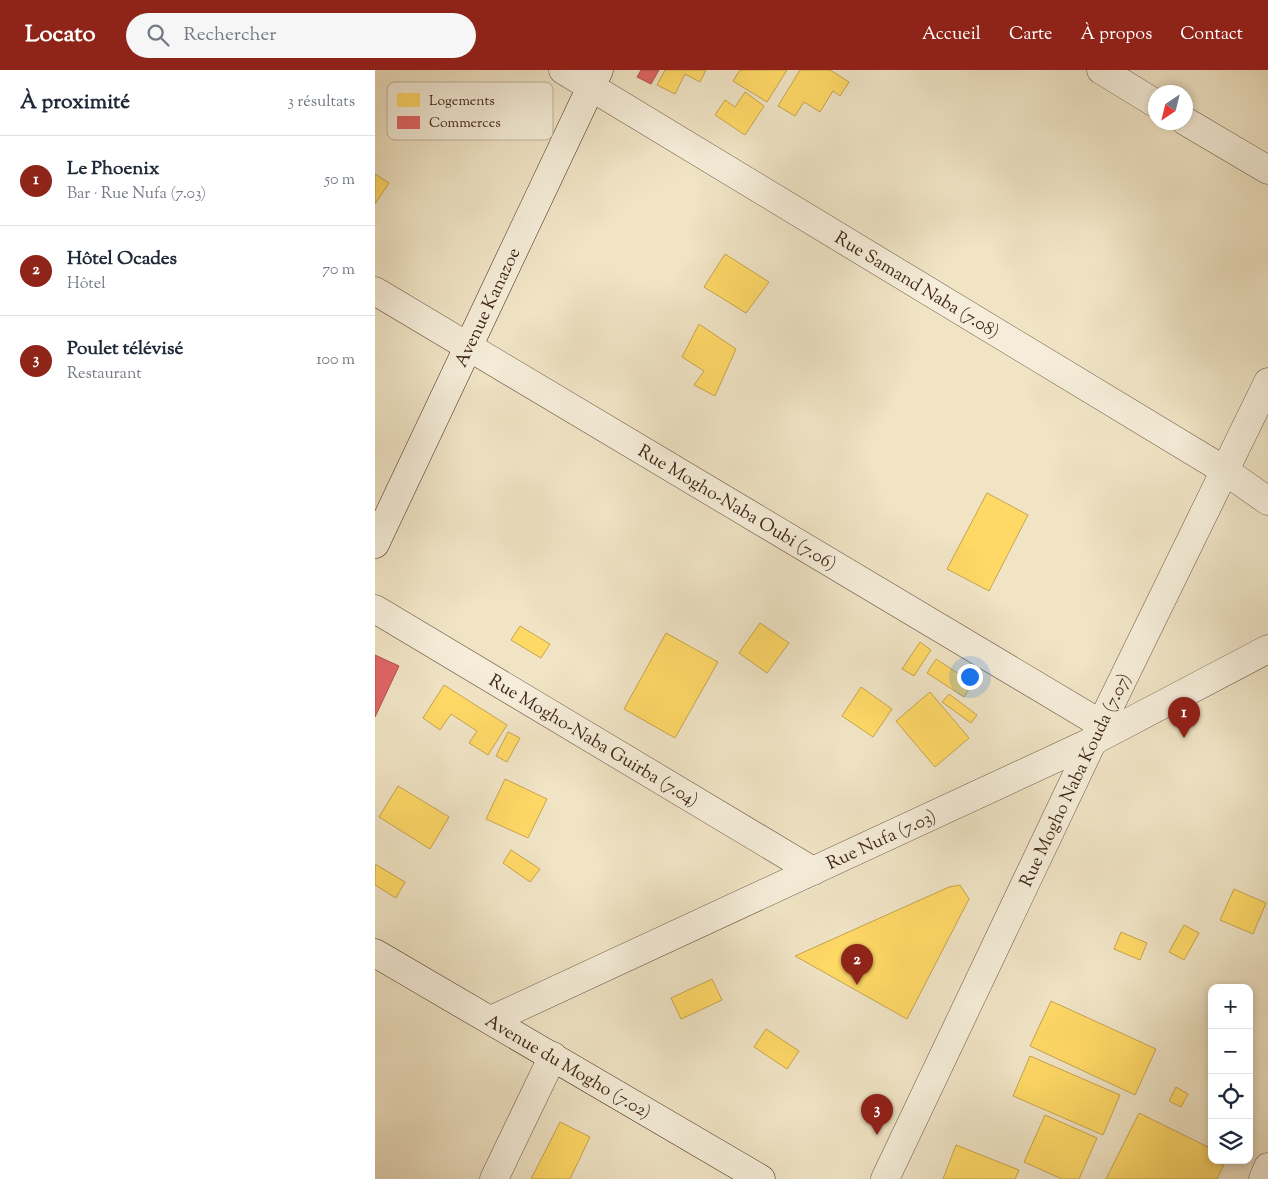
<!DOCTYPE html>
<html lang="fr">
<meta charset="utf-8">
<style>
:root{--surface:#fff;--page:#f6f6f7;--text:#1f2937;--muted:#747a83;--line:#e0e1e3;--accent:#8f2418}
body{margin:0;font-family:"Sorts Mill Goudy",serif;background:var(--page);color:var(--text)}
.controls{position:absolute;right:15px;bottom:15px;display:grid;overflow:hidden;border-radius:10px;box-shadow:0 2px 8px #0003}
.controls button{width:45px;height:45px;display:grid;place-items:center;padding:0;border:0;border-bottom:1px solid var(--line);background:var(--surface);color:var(--text);font:25px sans-serif}
.compass{position:absolute;left:773px;top:15px;width:45px;height:45px;border-radius:50%;background:var(--surface);box-shadow:0 2px 8px #0003;rotate:215deg}
.you{position:absolute;left:594px;top:606px;width:18px;height:18px;margin:-12px;border:4px solid #fff;border-radius:50%;background:#1a73e8;box-shadow:0 0 0 8px #1a73e833}
.badge{display:grid;place-items:center;width:32px;height:32px;border-radius:50%;background:var(--accent);color:#fff;font-size:16px;font-weight:700}
.pin{position:absolute;translate:-50% -41px;filter:drop-shadow(0 1px 2px #0008)}
.pin::after{content:'';position:absolute;top:26px;width:18px;height:15px;background:inherit;clip-path:polygon(0 0,100% 0,50% 100%)}
.list{margin:0;padding:0;list-style:none}
h2{display:flex;justify-content:space-between;align-items:center;height:65px;margin:0;padding:0 20px;font-size:21px}
h2 small{font-size:16px;font-weight:400;color:var(--muted)}
.list li{display:grid;grid-template-columns:32px 1fr auto;gap:15px;align-items:center;box-sizing:border-box;height:90px;padding:0 20px;border-top:1px solid var(--line)}
.list b{display:block;font-size:19px;white-space:nowrap}
.list p{margin:0;font-size:16px;white-space:nowrap;color:var(--muted)}
.list em{font-size:16px;font-style:normal;color:var(--muted)}
.icon{flex:none;width:28px;height:28px;fill:none;stroke:currentColor;stroke-width:2;stroke-linecap:round;stroke-linejoin:round}
.map{position:relative;flex:none;width:893px;height:1109px;overflow:hidden}
header{display:flex;align-items:center;gap:30px;box-sizing:border-box;height:70px;padding:0 25px;background:var(--accent);color:#fff}
header strong{font-size:24px}
nav{display:flex;gap:28px;margin-inline-start:auto;font-size:18px}
.search{width:350px;height:45px;background:var(--page);display:flex;align-items:center;gap:12px;box-sizing:border-box;padding:0 18px;border-radius:28px;color:var(--muted);font-size:19px}
main{display:flex}
aside{flex:1;background:var(--surface)}
.map>svg:first-child{display:block}
.homes{fill:#ffd966;stroke:#c6a44f}
.shops{fill:#e06666;stroke:#b0534f}
.lines{fill:none;stroke-linecap:round;stroke-linejoin:round}
.street-casing{stroke:#6c5643;stroke-width:29}
.secondary-casing{stroke:#402718;stroke-width:29}
.street{stroke:#f5edd9;stroke-width:28}
.secondary{stroke:#f5edd9;stroke-width:28}
.labels{text-anchor:middle;stroke-width:5;stroke-linejoin:round;paint-order:stroke}
.street-label{font-size:18px;fill:#402718;stroke:#f5edd9}
.key{fill:#f5edd9;stroke:#bfb29f;stroke-width:1}
.key-label{font-size:14px;fill:#402718}
</style>
<header>
<strong>Locato</strong>
<div class="search"><svg class="icon" aria-label="search" viewBox="0 0 24 24"><circle cx="10" cy="10" r="6"/><path d="M15 15l6 6"/></svg>Rechercher</div>
<nav><a>Accueil</a><a>Carte</a><a>À propos</a><a>Contact</a></nav>
</header>
<main>
<aside>
<h2>À proximité<small>3 résultats</small></h2>
<ul class="list">
<li><span class="badge">1</span><div><b>Le Phoenix</b><p>Bar · Rue Nufa (7.03)</p></div><em>50 m</em></li>
<li><span class="badge">2</span><div><b>Hôtel Ocades</b><p>Hôtel</p></div><em>70 m</em></li>
<li><span class="badge">3</span><div><b>Poulet télévisé</b><p>Restaurant</p></div><em>100 m</em></li>
</ul>
</aside>
<div class="map">
<svg width="893" height="1109" viewBox="0 0 893 1109">
<rect width="100%" height="100%" fill="#f0e4c5"/>
<filter id="stains"><feTurbulence type="fractalNoise" baseFrequency=".004" numOctaves="4"/><feColorMatrix values="0 0 0 0 .2 0 0 0 0 .09 0 0 0 0 .02 0 0 0 .5 -.17"/></filter>
<radialGradient id="worn" r=".72"><stop offset=".6" stop-color="#630" stop-opacity="0"/><stop offset="1" stop-color="#630" stop-opacity=".3"/></radialGradient>
<path class="homes" d="M 290,0 L 331,0 L 325,12 L 310,4 L 300,24 L 282,15 Z
M 365,0 L 412,0 L 392,32 L 358,11 Z
M 425,0 L 455,0 L 474,12 L 465,26 L 458,21 L 445,42 L 429,32 L 420,46 L 403,36 Z
M 370,22 L 389,36 L 370,65 L 340,45 L 350,30 L 360,37 Z
M 0,104 L 14,113 L 0,134 Z
M 350,184 L 394,212 L 371,243 L 329,217 Z
M 324,254 L 361,279 L 340,326 L 319,315 L 329,301 L 307,287 Z
M 612,423 L 653,445 L 614,521 L 572,499 Z
M 385,553 L 414,573 L 392,603 L 364,583 Z
M 145,556 L 175,574 L 166,588 L 136,570 Z
M 291,563 L 343,592 L 300,668 L 249,639 Z
M 545,572 L 556,580 L 539,606 L 527,599 Z
M 561,589 L 598,613 L 589,627 L 552,603 Z
M 69,615 L 132,655 L 113,685 L 94,673 L 102,661 L 76,644 L 65,660 L 48,648 Z
M 486,617 L 517,639 L 498,667 L 467,646 Z
M 555,622 L 594,668 L 560,697 L 521,651 Z
M 574,624 L 602,645 L 596,653 L 567,632 Z
M 133,662 L 145,668 L 132,692 L 121,686 Z
M 130,709 L 172,729 L 153,768 L 111,749 Z
M 23,716 L 74,747 L 55,779 L 4,747 Z
M 136,780 L 165,799 L 155,812 L 128,793 Z
M 0,794 L 30,812 L 21,828 L 0,815 Z
M 585,815 L 594,829 L 532,949 L 420,886 L 574,817 Z
M 859,819 L 891,833 L 878,864 L 845,850 Z
M 809,855 L 824,863 L 809,890 L 794,882 Z
M 746,862 L 772,873 L 765,890 L 739,879 Z
M 337,909 L 347,930 L 306,949 L 296,928 Z
M 676,931 L 781,979 L 760,1025 L 655,976 Z
M 391,959 L 424,981 L 412,999 L 379,977 Z
M 655,986 L 745,1025 L 728,1065 L 638,1026 Z
M 801,1017 L 813,1024 L 806,1037 L 794,1031 Z
M 764,1043 L 837,1079 L 837,1090 L 851,1090 L 842,1109 L 731,1109 Z
M 670,1045 L 722,1068 L 704,1109 L 687,1109 L 649,1092 Z
M 185,1052 L 215,1067 L 195,1109 L 156,1109 Z
M 581,1075 L 644,1100 L 640,1109 L 568,1109 Z"/>
<path class="shops" d="M 266,0 L 284,0 L 276,14 L 262,7 Z
M 0,585 L 24,596 L 0,647 Z"/>
<g class="lines">
<g class="street-casing">
<g id="street">
<path id="s1" d="M 188,0 L 849,400 L 893,431"/>
<path d="M 726,0 L 780,33"/>
<path d="M 810,51 L 893,100"/>
<path id="s2" d="M 0,221 L 726,654"/>
<path id="s3" d="M 0,539 L 438,801"/>
<path id="s4" d="M 116,950 L 720,670 L 893,579"/>
<path d="M 119,1109 L 178,986"/>
<path id="s5" d="M 510,1109 L 726,654 L 893,312"/>
<path d="M 888,1109 L 893,1097"/>
</g>
</g>
<g class="secondary-casing">
<g id="secondary">
<path id="s6" d="M 0,474 L 224,0"/>
<path id="s7" d="M 0,883 L 386,1109"/>
</g>
</g>
<use href="#street" class="street"/>
<use href="#secondary" class="secondary"/>
</g>
<g class="labels">
<g class="street-label">
<text dy="6" stroke="none"><textPath href="#s1" startOffset="414">Rue Samand Naba (7.08)</textPath></text>
<text dy="6" stroke="none"><textPath href="#s6" startOffset="262">Avenue Kanazoe</textPath></text>
<text dy="6" stroke="none"><textPath href="#s2" startOffset="422">Rue Mogho-Naba Oubi (7.06)</textPath></text>
<text dy="6" stroke="none"><textPath href="#s3" startOffset="255">Rue Mogho-Naba Guirba (7.04)</textPath></text>
<text dy="6" stroke="none"><textPath href="#s5" startOffset="442">Rue Mogho Naba Kouda (7.07)</textPath></text>
<text dy="6" stroke="none"><textPath href="#s4" startOffset="430">Rue Nufa (7.03)</textPath></text>
<text dy="6" stroke="none"><textPath href="#s7" startOffset="224">Avenue du Mogho (7.02)</textPath></text>
</g>
</g>
<rect x="12" y="12" width="166" height="58" rx="8" class="key"/>
<rect x="22" y="23" width="23" height="14" fill="#ffd966"/>
<rect x="22" y="46" width="23" height="13" fill="#e06666"/>
<g class="key-label">
<text x="54" y="35">Logements</text>
<text x="54" y="57">Commerces</text>
</g>
<rect width="100%" height="100%" filter="url(#stains)"/>
<rect width="100%" height="100%" fill="url(#worn)"/>
</svg>
<div class="controls">
<button>+</button>
<button>−</button>
<button><svg class="icon" aria-label="locate" viewBox="0 0 24 24"><circle cx="12" cy="12" r="6"/><path d="M12 2v4M12 18v4M2 12h4M18 12h4"/></svg></button>
<button><svg class="icon" aria-label="layers" viewBox="0 0 24 24"><path d="M12 4l9 5-9 5-9-5zM3 14l9 5 9-5"/></svg></button>
</div>
<svg class="compass" viewBox="-18 -18 36 36"><path d="M0-13l5 13h-10z" fill="#e53935"/><path d="M0 13l5-13h-10z" fill="#747a83"/></svg>
<div class="you"></div>
<div class="pin badge" style="left:809px;top:668px">1</div>
<div class="pin badge" style="left:482px;top:915px">2</div>
<div class="pin badge" style="left:502px;top:1065px">3</div>
</div>
</main>
